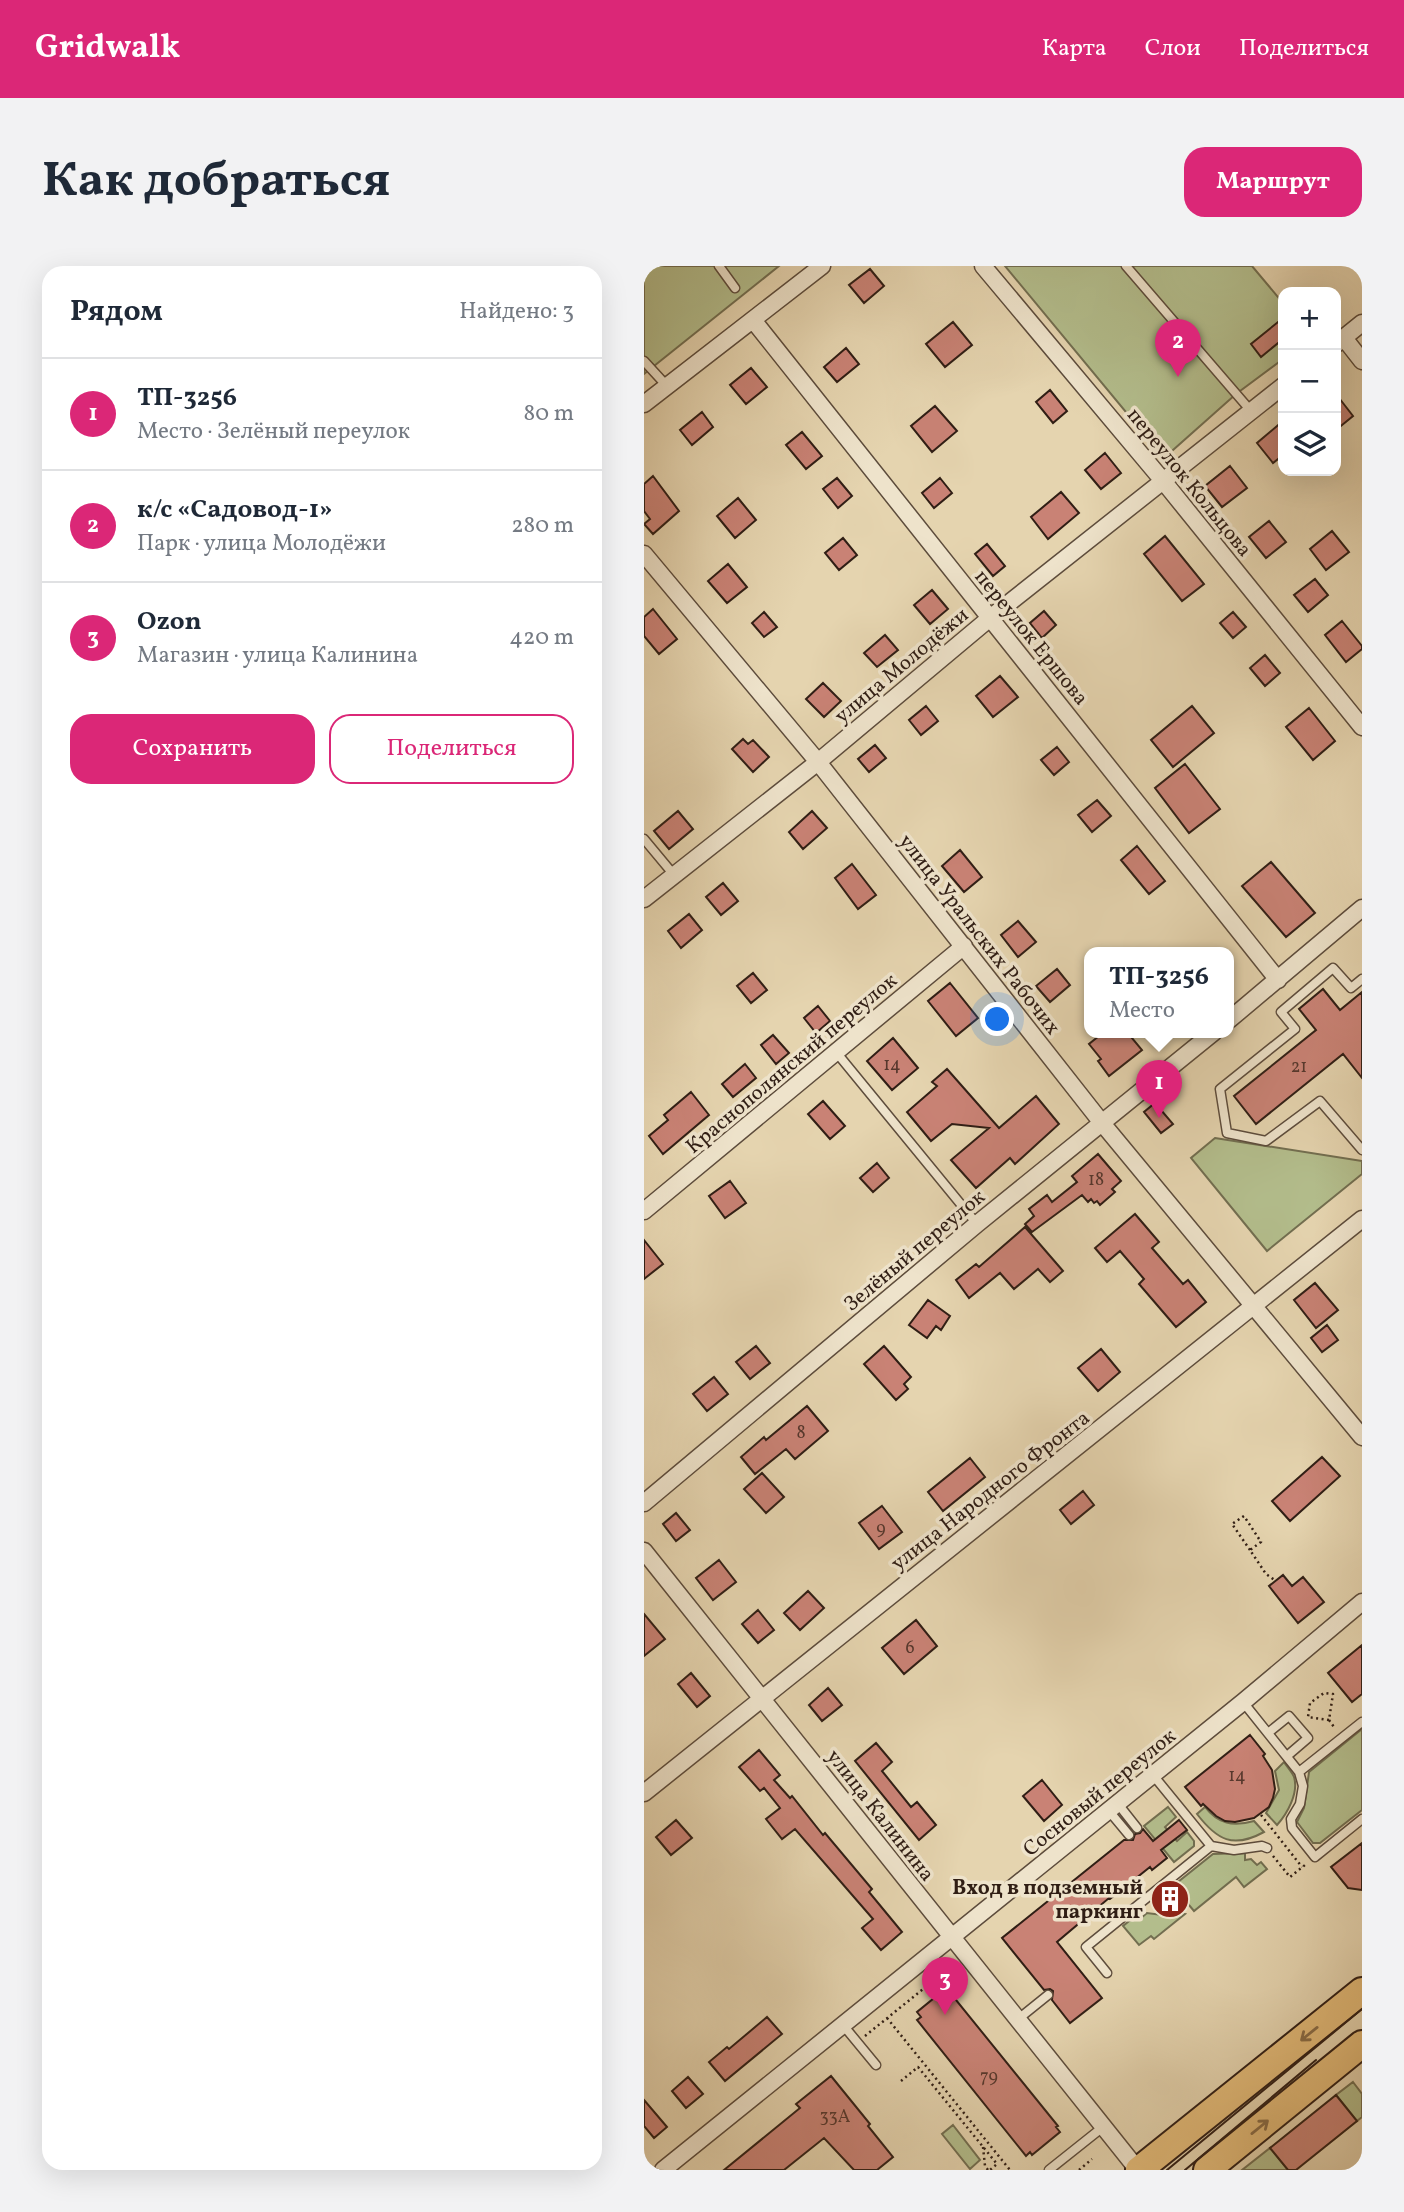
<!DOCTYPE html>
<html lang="ru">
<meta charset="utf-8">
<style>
:root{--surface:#fff;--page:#f2f2f3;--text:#1f2937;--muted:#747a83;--line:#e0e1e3;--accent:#db2777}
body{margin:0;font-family:Vollkorn,serif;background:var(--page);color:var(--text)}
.controls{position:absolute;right:21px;top:21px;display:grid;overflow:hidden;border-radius:14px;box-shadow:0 7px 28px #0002}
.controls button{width:63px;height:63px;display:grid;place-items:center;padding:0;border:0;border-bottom:2px solid var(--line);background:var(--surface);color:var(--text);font:35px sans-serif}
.you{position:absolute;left:354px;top:754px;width:24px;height:24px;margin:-18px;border:5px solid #fff;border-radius:50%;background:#1a73e8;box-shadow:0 0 0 10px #1a73e833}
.badge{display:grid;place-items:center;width:46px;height:46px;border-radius:50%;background:var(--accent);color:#fff;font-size:23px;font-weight:700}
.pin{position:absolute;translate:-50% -58px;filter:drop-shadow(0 2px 4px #0008)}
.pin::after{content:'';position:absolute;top:37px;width:24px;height:21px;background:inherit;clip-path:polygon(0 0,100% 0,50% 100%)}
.popup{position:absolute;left:440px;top:681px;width:150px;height:91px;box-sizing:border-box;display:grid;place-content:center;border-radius:14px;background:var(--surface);filter:drop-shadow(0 2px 5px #0005);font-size:23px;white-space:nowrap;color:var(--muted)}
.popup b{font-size:26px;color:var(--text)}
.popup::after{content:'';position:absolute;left:50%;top:100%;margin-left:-14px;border:14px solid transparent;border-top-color:var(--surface)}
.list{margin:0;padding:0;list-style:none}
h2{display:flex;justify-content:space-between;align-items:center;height:91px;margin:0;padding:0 28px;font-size:30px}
h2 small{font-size:23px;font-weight:400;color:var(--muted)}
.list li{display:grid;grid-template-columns:46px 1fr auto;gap:21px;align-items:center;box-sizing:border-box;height:112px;padding:0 28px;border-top:2px solid var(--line)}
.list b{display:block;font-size:26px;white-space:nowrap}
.list p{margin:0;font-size:23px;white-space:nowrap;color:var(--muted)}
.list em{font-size:23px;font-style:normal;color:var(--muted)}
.actions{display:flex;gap:14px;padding:21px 28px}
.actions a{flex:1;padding:16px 0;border:2px solid var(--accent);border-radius:21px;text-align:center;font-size:24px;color:var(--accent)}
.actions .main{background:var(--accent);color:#fff}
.icon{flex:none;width:38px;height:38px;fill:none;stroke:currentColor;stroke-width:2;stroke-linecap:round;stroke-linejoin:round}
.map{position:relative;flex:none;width:718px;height:1904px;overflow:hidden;border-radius:21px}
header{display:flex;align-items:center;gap:42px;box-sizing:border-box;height:98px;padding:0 35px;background:var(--accent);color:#fff}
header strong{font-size:33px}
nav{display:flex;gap:38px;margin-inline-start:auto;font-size:24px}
.intro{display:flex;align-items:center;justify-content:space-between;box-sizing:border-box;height:168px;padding:0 42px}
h1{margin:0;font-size:49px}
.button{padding:18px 32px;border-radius:21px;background:var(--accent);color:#fff;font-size:24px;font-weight:700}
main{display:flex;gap:42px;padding:0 42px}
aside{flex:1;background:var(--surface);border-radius:21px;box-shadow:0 7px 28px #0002}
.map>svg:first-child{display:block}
.green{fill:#b3bd8c;stroke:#726e50;stroke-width:2}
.building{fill:#c98275;stroke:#301e15;stroke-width:2}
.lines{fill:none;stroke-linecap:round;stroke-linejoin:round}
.service-casing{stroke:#5d4c3c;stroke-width:11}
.minor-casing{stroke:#5d4c3c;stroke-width:19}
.primary-casing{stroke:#301e15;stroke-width:30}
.path{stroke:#301e15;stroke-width:2.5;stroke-dasharray:2 3.5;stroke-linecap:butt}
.service{stroke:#eee3cb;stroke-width:8}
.minor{stroke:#eee3cb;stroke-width:16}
.primary{stroke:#e2ba78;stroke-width:26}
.tram{stroke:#301e15;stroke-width:2}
.oneway{stroke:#896c46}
.labels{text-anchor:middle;stroke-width:7;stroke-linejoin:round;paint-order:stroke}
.number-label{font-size:18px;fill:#56372d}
.street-label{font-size:21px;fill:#301e15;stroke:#eee3cb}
.poi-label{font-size:21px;font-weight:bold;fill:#301e15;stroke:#eee3cb;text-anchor:end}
</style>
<header>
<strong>Gridwalk</strong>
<nav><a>Карта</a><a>Слои</a><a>Поделиться</a></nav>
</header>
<div class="intro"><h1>Как добраться</h1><a class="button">Маршрут</a></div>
<main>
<aside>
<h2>Рядом<small>Найдено: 3</small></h2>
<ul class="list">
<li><span class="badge">1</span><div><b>ТП-3256</b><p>Место · Зелёный переулок</p></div><em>80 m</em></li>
<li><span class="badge">2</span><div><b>к/с «Садовод-1»</b><p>Парк · улица Молодёжи</p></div><em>280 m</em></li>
<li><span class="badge">3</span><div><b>Ozon</b><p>Магазин · улица Калинина</p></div><em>420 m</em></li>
</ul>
<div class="actions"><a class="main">Сохранить</a><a>Поделиться</a></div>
</aside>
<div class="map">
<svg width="718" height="1904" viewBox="0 0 718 1904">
<rect width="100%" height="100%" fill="#e5d4af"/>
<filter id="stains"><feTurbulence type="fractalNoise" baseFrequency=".00286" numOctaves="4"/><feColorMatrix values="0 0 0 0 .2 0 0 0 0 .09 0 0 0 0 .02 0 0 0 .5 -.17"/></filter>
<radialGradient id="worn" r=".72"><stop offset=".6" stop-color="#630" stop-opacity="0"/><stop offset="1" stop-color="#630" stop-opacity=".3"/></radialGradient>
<path class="green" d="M 0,0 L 135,0 L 0,108 Z
M 361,0 L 608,0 L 639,37 L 639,93 L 592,128 L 520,192 Z
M 571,872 L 718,895 L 718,908 L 623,985 L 547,892 Z
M 718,1463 L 718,1544 L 676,1577 L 669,1577 L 653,1556 L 660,1542 L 665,1506 Z
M 640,1496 C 643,1501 648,1506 650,1511 C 655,1527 643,1548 633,1559 L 622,1547 L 635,1524 L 631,1505 Z
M 524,1541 L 532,1551 L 521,1561 L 533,1575 L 543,1566 L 550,1575 L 550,1580 L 530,1596 L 500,1560 Z
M 561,1541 C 574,1558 589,1561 610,1555 L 620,1566 C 589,1583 573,1574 553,1548 Z
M 601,1587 L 601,1594 L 607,1593 L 613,1599 L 617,1596 L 623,1603 L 600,1621 L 592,1611 L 550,1645 L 529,1620 L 569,1588 Z
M 524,1644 L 541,1648 L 510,1673 L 507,1670 L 495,1679 L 479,1660 L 494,1648 L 497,1652 L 503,1647 L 518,1649 Z
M 709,1816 L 718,1828 L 718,1851 L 713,1855 L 692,1829 Z
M 309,1859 L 336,1894 L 326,1903 L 298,1868 Z
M 626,1882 L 644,1904 L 598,1904 Z"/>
<path class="building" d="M 226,3 L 240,20 L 220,37 L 205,19 Z
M 639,52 L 639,73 L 617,91 L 607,78 Z
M 309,56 L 328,79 L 301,101 L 282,78 Z
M 202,82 L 215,98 L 193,116 L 180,101 Z
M 107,102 L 123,121 L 102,138 L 86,119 Z
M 406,124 L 423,145 L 409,157 L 392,136 Z
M 692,128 L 709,150 L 692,164 Z
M 291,140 L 313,165 L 288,186 L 267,160 Z
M 58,146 L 69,161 L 48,179 L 36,164 Z
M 639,155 L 639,189 L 629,197 L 613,177 Z
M 158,166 L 178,190 L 162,203 L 142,179 Z
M 461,187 L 477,207 L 457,223 L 441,204 Z
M 586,200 L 603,222 L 578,241 L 561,220 Z
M 9,210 L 35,245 L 9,268 L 0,258 L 6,253 L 0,245 L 0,218 Z
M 193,212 L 208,230 L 194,242 L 179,223 Z
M 296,212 L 308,227 L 290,242 L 278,227 Z
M 417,226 L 435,247 L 404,273 L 387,251 Z
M 94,232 L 112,254 L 91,272 L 73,250 Z
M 625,255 L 642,276 L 622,292 L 605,271 Z
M 688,265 L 705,286 L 682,304 L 666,283 Z
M 521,270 L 560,318 L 538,335 L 500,288 Z
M 199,272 L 213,289 L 195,304 L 181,287 Z
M 343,278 L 361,300 L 349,310 L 331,288 Z
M 84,298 L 103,321 L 83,337 L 64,315 Z
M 671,313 L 684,329 L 664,346 L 650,329 Z
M 288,324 L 304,343 L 286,358 L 270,339 Z
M 9,343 L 33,373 L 15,388 L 0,370 L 0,351 Z
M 400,345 L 412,359 L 398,372 L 386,357 Z
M 120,346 L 133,361 L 120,371 L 108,357 Z
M 589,346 L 602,361 L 589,372 L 576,357 Z
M 698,355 L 718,380 L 718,383 L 702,396 L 681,369 Z
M 241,369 L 254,384 L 233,401 L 220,387 Z
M 621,389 L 636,407 L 621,420 L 606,402 Z
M 356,410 L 374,431 L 349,451 L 332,430 Z
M 179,417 L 197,435 L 180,451 L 162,433 Z
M 282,440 L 294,455 L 277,469 L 265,454 Z
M 548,440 L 570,467 L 529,501 L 507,474 Z
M 665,442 L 691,475 L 669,494 L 642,461 Z
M 99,473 L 104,478 L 109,474 L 125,491 L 109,506 L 88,483 Z
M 231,479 L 242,492 L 225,506 L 214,493 Z
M 413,481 L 425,496 L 410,509 L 397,494 Z
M 541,498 L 576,543 L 545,567 L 511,522 Z
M 453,534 L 467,550 L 448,566 L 434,549 Z
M 34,545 L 49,563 L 25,583 L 10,565 Z
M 168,545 L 183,562 L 159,583 L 145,566 Z
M 493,580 L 521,615 L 505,628 L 477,594 Z
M 316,584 L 338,611 L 320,626 L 298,600 Z
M 627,596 L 671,647 L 642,671 L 598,620 Z
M 208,598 L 232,629 L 214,643 L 191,612 Z
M 79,617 L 94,635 L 77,649 L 62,631 Z
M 45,648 L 58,664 L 37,682 L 24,665 Z
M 374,655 L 392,676 L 374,691 L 357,669 Z
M 413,703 L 426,719 L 406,736 L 392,720 Z
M 109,707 L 123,724 L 107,737 L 93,720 Z
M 306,717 L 334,752 L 312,770 L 284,735 Z
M 679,723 L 696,744 L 718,726 L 718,812 L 699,788 L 612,858 L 590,830 L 672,764 L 655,743 Z
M 174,740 L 186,755 L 172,767 L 160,752 Z
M 460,766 L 483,766 L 498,784 L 465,810 L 454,795 L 457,793 L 445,778 Z
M 129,769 L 145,787 L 132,798 L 117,779 Z
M 249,772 L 274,802 L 248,824 L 223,795 Z
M 101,798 L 112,812 L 89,831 L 78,818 Z
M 303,803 L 355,862 L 392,830 L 415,858 L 371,898 L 366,892 L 332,922 L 307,894 L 345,862 L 308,858 L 287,875 L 263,846 L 293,820 L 288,816 Z
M 47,826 L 65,849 L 19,888 L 5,870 L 24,854 L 20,849 Z
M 179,835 L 201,860 L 186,873 L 164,848 Z
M 511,837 L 529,858 L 517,867 L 500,846 Z
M 454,888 L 477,915 L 468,923 L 471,926 L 456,939 L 453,935 L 450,937 L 447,933 L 444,936 L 438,929 L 388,966 L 381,958 L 390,950 L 385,943 L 403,929 L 408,936 L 433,916 L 428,910 Z
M 233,897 L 245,912 L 229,926 L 216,912 Z
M 86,915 L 102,937 L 81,952 L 65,930 Z
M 491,948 L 515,976 L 508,982 L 539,1018 L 544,1014 L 562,1036 L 532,1061 L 495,1018 L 500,1013 L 476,985 L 463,996 L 451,982 Z
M 381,961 L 419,1005 L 406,1016 L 394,1003 L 370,1023 L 356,1007 L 325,1032 L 312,1014 L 332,998 L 335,1001 Z
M 0,974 L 19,998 L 0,1013 Z
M 671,1017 L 694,1044 L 672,1062 L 650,1034 Z
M 284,1034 L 306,1050 L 297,1064 L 292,1060 L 283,1072 L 265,1059 Z
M 683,1059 L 694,1074 L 678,1086 L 667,1072 Z
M 112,1080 L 126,1097 L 106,1113 L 92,1096 Z
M 240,1080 L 267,1111 L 260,1118 L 264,1123 L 252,1134 L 220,1098 Z
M 457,1083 L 476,1106 L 454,1125 L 434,1102 Z
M 70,1111 L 84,1128 L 63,1145 L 49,1128 Z
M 163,1140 L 184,1165 L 151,1193 L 142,1183 L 111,1208 L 97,1191 L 120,1171 L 122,1174 Z
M 678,1191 L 696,1210 L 646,1255 L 628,1235 Z
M 326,1192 L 341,1211 L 299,1245 L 284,1226 Z
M 118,1207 L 140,1231 L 122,1247 L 100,1223 Z
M 439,1225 L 450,1239 L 427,1258 L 416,1244 Z
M 238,1240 L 258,1266 L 235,1283 L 215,1257 Z
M 32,1247 L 46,1264 L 32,1275 L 19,1258 Z
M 75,1294 L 92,1316 L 69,1334 L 52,1312 Z
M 639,1309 L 648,1320 L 659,1311 L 680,1336 L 654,1357 L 625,1320 Z
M 164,1325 L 180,1342 L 156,1364 L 140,1347 Z
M 114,1344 L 130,1364 L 114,1377 L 98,1358 Z
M 0,1348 L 21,1373 L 0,1390 Z
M 272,1354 L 293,1380 L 260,1408 L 238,1382 Z
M 718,1379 L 718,1428 L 708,1436 L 684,1407 Z
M 47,1407 L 66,1430 L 53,1441 L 34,1418 Z
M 184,1422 L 198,1439 L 178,1455 L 165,1439 Z
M 606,1469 L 621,1488 L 619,1490 L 628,1504 L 631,1523 L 629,1532 L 625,1541 L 610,1552 L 591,1556 L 581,1555 L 572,1550 L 559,1538 L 557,1540 L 541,1521 Z
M 232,1477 L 248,1496 L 238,1505 L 267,1541 L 273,1536 L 292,1559 L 275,1574 L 211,1495 Z
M 115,1484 L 136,1509 L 130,1514 L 146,1532 L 148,1530 L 179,1569 L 181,1567 L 228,1623 L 225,1626 L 258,1666 L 237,1684 L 218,1662 L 229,1653 L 151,1563 L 138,1573 L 122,1553 L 136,1542 L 120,1522 L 116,1525 L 95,1501 Z
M 398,1514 L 418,1539 L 400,1555 L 379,1530 Z
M 32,1554 L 48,1572 L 27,1589 L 12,1571 Z
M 535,1554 L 543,1564 L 517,1584 L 523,1592 L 508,1604 L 506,1601 L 466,1633 L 465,1632 L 413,1676 L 458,1732 L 426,1757 L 408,1734 L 409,1725 L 406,1723 L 400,1724 L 358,1672 L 480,1574 L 489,1574 L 491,1568 L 496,1567 L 499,1563 L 509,1575 Z
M 718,1577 L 718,1624 L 704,1622 L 687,1601 Z
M 300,1724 L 306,1731 L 308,1729 L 414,1860 L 412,1861 L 416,1866 L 388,1889 L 386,1886 L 382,1890 L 273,1754 L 277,1751 L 273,1746 Z
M 123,1751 L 138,1768 L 81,1815 L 65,1796 L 83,1781 L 85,1783 Z
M 187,1810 L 226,1858 L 224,1860 L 249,1891 L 233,1904 L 210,1904 L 180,1872 L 140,1904 L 80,1904 L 156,1842 L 152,1838 Z
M 44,1811 L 59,1828 L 42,1842 L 28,1825 Z
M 692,1829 L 713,1855 L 652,1904 L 644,1904 L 626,1882 Z
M 0,1834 L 23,1861 L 10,1872 L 0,1860 Z"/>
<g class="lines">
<g class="service-casing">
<path id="service" d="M 75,0 L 91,22
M 482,0 L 607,145
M 0,95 L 22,119
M 0,573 L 30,609
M 718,713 L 707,722 L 689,702 L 637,746 L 651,763 L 576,823 L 583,867 L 622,875 L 676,835 L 718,884
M 192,786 L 333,958
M 599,1436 L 655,1506 L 659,1520 L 656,1538 L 647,1553 L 648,1562 L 671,1591 L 718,1553
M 624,1467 L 645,1450 L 664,1472 L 643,1490
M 655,1506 L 718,1456
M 509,1509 L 567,1580 L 590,1584 L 618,1580 L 623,1582
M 474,1538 L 493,1562
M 465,1545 L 485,1569
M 463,1707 L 442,1681 L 567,1580
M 373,1754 L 404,1729
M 199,1759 L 232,1799
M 405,1904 L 459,1861"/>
</g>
<g class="minor-casing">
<path id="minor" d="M 339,0 L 520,216 L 718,461
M 109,54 L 634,714
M 700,72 L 718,95
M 692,78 L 718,57
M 0,138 L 178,0
M 0,288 L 174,496 L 458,857 L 718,1171
M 0,633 L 174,496 L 346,352 L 639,120
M 585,754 L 718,642
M 0,945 L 320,680
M 0,1237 L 333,958 L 570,766
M 0,1285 L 494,1904
M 0,1527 L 718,953
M 19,1904 L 599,1436 L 718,1336"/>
</g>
<g class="primary-casing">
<path id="primary" d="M 495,1904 L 718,1725
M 563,1904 L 718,1778"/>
</g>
<path class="path" d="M 606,1284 L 588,1258 L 600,1250 L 617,1276 L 606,1284 L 622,1308 L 632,1315
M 685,1454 L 664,1451 L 666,1437 L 680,1427 L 689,1428 L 685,1454 L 690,1461
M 617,1549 L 658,1601
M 629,1590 L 646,1611 L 661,1599
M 243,1752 L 366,1904
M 221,1770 L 299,1707
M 257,1815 L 274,1801 L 353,1898 L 346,1904
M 339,1881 L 341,1900 L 344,1904
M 435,1904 L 448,1893"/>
<use href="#service" class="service"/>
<use href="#minor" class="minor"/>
<use href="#primary" class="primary"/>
<path class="tram" d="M 523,1904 L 718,1743
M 541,1904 L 672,1794"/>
</g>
<defs><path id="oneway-shaft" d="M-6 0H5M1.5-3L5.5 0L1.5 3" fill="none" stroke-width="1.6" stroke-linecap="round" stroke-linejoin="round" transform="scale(1.75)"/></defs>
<g class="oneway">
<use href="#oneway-shaft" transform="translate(665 1768) rotate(141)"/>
<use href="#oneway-shaft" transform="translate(616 1861) rotate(-39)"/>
</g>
<defs>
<g id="building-disc" transform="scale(2.0125)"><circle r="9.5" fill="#8f2418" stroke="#eee3cb"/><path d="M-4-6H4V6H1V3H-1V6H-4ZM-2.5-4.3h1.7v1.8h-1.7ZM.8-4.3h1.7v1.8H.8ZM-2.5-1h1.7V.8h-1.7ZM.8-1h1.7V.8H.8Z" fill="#fff"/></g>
</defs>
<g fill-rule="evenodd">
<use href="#building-disc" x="526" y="1633"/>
</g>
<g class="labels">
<g class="number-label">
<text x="248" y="804">14</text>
<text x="655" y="806">21</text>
<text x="452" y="919">18</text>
<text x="157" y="1172">8</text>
<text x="237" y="1268">9</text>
<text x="266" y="1387">6</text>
<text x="593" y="1515">14</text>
<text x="345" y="1816">79</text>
<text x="191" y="1856">33А</text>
</g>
<g class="street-label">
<text transform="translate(546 216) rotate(51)" y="7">переулок Кольцова</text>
<text transform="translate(388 371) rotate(51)" y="7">переулок Ершова</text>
<text transform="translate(257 399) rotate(-40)" y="7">улица Молодёжи</text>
<text transform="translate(336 668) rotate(52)" y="7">улица Уральских Рабочих</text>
<text transform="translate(147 797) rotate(-40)" y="7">Краснополянский переулок</text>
<text transform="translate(270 984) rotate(-40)" y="7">Зелёный переулок</text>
<text transform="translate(346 1224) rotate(-38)" y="7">улица Народного Фронта</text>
<text transform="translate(455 1526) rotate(-39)" y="7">Сосновый переулок</text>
<text transform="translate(237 1549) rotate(52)" y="7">улица Калинина</text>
</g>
<g class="poi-label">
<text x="499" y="1628">Вход в подземный<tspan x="499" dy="24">паркинг</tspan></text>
</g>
</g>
<rect width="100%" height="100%" filter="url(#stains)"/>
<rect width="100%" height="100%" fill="url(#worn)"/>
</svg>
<div class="controls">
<button>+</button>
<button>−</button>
<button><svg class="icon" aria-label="layers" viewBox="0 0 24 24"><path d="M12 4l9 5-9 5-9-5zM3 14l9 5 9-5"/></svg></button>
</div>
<div class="you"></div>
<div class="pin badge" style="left:515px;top:852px">1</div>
<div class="popup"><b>ТП-3256</b>Место</div>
<div class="pin badge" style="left:534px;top:111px">2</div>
<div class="pin badge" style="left:301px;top:1749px">3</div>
</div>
</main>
